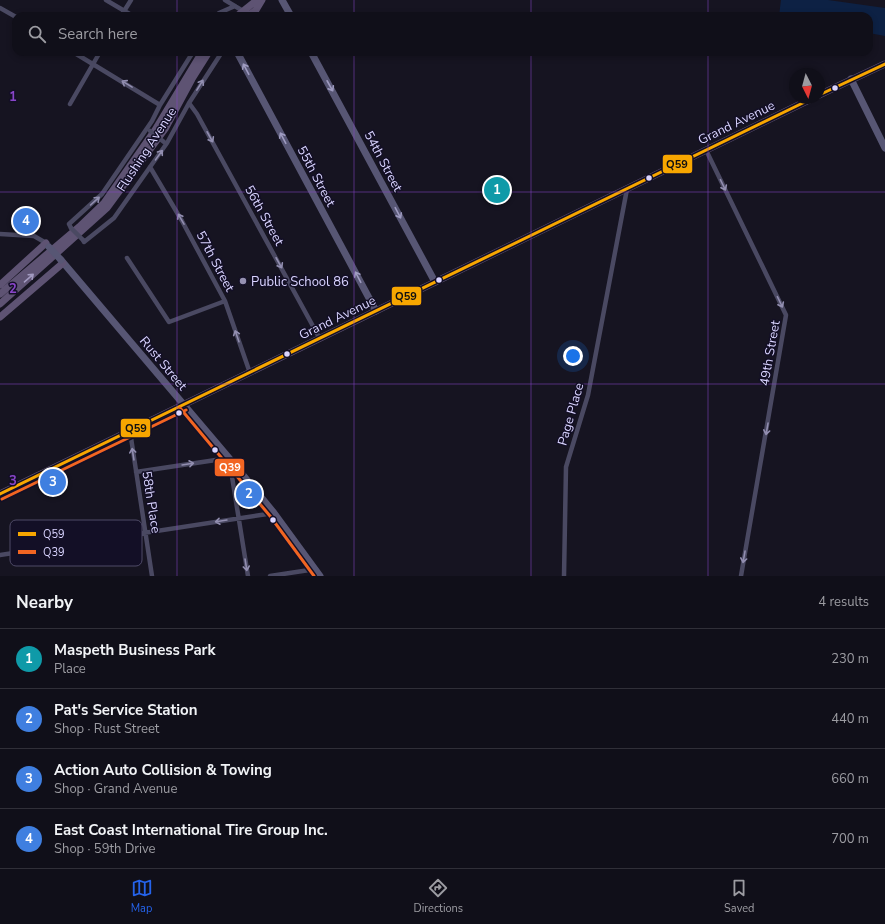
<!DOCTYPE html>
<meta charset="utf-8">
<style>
:root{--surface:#100f19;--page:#191822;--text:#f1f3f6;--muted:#9c9ca2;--line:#302f38;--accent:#2563eb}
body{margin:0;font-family:"Nunito Sans",sans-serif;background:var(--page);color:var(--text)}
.compass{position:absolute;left:789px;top:68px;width:36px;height:36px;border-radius:50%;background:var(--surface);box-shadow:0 2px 6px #0003;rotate:174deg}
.you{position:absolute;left:573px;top:356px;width:14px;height:14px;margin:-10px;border:3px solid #fff;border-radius:50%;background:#1a73e8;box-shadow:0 0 0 6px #1a73e833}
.badge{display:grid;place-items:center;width:26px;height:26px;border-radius:50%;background:var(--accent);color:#fff;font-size:13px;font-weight:700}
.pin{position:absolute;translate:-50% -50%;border:2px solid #fff;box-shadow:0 1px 4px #0006}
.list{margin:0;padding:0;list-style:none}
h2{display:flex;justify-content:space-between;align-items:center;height:52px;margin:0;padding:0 16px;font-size:17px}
h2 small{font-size:13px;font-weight:400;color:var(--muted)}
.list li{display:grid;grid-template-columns:26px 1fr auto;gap:12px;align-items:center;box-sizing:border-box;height:60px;padding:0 16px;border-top:1px solid var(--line)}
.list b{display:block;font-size:15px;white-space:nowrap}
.list p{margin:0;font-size:13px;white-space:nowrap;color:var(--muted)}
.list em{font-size:13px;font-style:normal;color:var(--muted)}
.icon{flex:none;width:22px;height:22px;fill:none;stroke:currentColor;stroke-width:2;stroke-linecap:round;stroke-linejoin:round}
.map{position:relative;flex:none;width:885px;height:576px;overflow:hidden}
.search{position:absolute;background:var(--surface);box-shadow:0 2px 6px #0003;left:12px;right:12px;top:12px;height:44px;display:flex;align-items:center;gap:10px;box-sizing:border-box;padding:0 14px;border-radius:12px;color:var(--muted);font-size:15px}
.sheet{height:292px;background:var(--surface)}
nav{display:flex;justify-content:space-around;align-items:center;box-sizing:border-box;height:56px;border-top:1px solid var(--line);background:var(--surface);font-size:11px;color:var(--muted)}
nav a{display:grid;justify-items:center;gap:2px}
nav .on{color:var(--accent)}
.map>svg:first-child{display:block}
.water{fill:#0d2144}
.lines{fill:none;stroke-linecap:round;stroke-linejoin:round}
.minor{stroke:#4a4962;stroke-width:4.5}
.secondary{stroke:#575674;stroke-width:7}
.primary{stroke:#5e5373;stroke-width:7}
.minor-bridge{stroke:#4a4962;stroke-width:4.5}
.secondary-bridge{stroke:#575674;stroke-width:7}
.bus-1-casing{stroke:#130f26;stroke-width:6}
.bus-2-casing{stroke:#130f26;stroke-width:6}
.bus-1{stroke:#f7a600;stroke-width:3}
.bus-2{stroke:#f26522;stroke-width:3}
.oneway{stroke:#9e9bc0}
.oneway2{stroke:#928eb0}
.oneway3{stroke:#a29ac0}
.grid{fill:none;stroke:#8945c9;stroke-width:1;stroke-opacity:0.55}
.bus-dot{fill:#d9d4ff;stroke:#130f26;stroke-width:1.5}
.poi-dot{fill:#9591b1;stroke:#130f26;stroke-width:1.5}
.labels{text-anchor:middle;stroke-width:3;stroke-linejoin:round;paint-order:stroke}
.street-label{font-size:13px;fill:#d9d4ff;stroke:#130f26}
.poi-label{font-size:13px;fill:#d9d4ff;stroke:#130f26;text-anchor:start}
.key{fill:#130f26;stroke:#4e4a67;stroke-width:1}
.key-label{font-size:11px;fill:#d9d4ff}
.grid-label{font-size:13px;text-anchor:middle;font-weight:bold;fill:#8945c9;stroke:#130f26;stroke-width:3;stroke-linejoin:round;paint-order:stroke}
.line-badge{stroke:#130f26;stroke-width:1.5}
.badge-label{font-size:11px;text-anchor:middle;font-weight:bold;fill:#fff}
.pale-badge-label{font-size:11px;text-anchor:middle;font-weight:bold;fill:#111}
</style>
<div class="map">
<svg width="885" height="576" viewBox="0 0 885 576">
<rect width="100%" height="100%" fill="#161421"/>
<path class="water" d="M 781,0 L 828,0 L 885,8 L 885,36 L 869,33 L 869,16 L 779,16 Z"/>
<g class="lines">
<path class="minor" d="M 106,0 L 133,16
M 225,0 L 243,11
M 0,8 L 16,17
M 121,16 L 131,0
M 217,16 L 219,13 L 235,6
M 73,52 L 160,105
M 189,103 L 197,114 L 320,339
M 70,104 L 100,52
M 706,150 L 786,315 L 741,576
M 150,167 L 182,221 L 225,301 L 250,373
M 71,228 L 69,224 L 102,194 L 152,121 L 160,105 L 193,52
M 0,234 L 34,236 L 46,243
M 83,240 L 84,242 L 114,218 L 167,143 L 189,103 L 222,52
M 127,258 L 169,322 L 225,301
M 130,431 L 152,576
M 136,472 L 229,458 L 248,576
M 0,555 L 274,513
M 270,576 L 316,569
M 564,576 L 566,467 L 588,395 L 627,189"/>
<path class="secondary" d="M 282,0 L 291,16
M 237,52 L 376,311
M 311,52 L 435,282
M 851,79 L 885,148
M 61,260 L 229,458 L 274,513 L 320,576"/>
<path class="primary" d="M 237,16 L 257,0
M 248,16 L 256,10 L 262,0
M 819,95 L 885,64
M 0,285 L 46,243
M 0,294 L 79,227 L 104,203 L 155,130 L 202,52
M 0,304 L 107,208 L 165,129 L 192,79 L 209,52
M 0,317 L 63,263
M 0,494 L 813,98"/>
<path class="minor-bridge" d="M 150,131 L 164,142
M 71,228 L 83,240"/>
<path class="secondary-bridge" d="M 49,247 L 61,260"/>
<g class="bus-1-casing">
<path id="bus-1" d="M 819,95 L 885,64
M 0,494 L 813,98"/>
</g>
<g class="bus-2-casing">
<path id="bus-2" d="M 180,408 L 270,516 L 314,576
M 2,499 L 186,410"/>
</g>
<use href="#bus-1" class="bus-1"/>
<use href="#bus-2" class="bus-2"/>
</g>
<defs><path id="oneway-shaft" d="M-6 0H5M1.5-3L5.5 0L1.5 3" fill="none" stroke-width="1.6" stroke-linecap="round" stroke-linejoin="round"/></defs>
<g class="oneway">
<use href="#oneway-shaft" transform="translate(246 69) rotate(-118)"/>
<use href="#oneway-shaft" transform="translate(330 86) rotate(61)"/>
<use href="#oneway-shaft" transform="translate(283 138) rotate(-118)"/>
<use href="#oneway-shaft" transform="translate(398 213) rotate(62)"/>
<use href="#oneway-shaft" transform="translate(358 277) rotate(-118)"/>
</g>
<g class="oneway2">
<use href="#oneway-shaft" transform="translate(127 84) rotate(-149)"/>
<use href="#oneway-shaft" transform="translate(200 85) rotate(-58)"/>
<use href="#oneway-shaft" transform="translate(210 137) rotate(61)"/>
<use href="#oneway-shaft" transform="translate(159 155) rotate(-54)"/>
<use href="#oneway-shaft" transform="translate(723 185) rotate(64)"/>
<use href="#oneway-shaft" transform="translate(95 201) rotate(-42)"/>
<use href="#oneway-shaft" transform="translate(181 219) rotate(-120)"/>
<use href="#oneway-shaft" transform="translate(279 263) rotate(61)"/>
<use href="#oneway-shaft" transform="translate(780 302) rotate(64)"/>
<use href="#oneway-shaft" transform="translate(237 336) rotate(-109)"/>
<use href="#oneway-shaft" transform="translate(767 429) rotate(100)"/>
<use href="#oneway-shaft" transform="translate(133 454) rotate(-99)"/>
<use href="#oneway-shaft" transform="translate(188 464) rotate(-9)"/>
<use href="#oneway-shaft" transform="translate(221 521) rotate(171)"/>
<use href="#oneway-shaft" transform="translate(744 557) rotate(100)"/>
<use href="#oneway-shaft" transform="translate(246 565) rotate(81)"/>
</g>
<use class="oneway3" href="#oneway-shaft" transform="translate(29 278) rotate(-41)"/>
<path class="grid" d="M 177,0 L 177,16M 354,0 L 354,16M 531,0 L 531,16M 708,0 L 708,16M 177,52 L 177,576M 354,52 L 354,576M 531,52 L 531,576M 708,52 L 708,576M 0,192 L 885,192M 0,384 L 885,384"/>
<g class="bus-dot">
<circle cx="835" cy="88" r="3.5"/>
<circle cx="649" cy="178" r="3.5"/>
<circle cx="439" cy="280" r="3.5"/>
<circle cx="287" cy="354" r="3.5"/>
<circle cx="179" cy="413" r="3.5"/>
<circle cx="215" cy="450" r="3.5"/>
<circle cx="273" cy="520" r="3.5"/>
</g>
<circle class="poi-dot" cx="243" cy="281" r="4"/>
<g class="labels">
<g class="street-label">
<text transform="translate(736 122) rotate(-26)" y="5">Grand Avenue</text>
<text transform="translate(146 149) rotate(-57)" y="5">Flushing Avenue</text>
<text transform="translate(384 161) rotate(62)" y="5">54th Street</text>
<text transform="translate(317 176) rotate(62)" y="5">55th Street</text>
<text transform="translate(265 215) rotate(61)" y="5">56th Street</text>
<text transform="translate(216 261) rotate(62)" y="5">57th Street</text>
<text transform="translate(337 317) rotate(-26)" y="5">Grand Avenue</text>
<text transform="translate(769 353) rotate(-80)" y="5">49th Street</text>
<text transform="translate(164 363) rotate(50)" y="5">Rust Street</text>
<text transform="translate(570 414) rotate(-74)" y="5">Page Place</text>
<text transform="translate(152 502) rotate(81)" y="5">58th Place</text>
</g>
<g class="poi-label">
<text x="251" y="286">Public School 86</text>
</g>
</g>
<rect x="10" y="520" width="132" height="46" rx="6" class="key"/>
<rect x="18" y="532" width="18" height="4" fill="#f7a600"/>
<rect x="18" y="550" width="18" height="4" fill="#f26522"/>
<g class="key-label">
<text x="43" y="538">Q59</text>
<text x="43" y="556">Q39</text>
</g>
<g class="grid-label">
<text x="13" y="101">1</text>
<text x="13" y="293">2</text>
<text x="13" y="485">3</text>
</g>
<g class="line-badge">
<rect x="662" y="154" width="31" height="20" rx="4" fill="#f7a600"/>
<rect x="391" y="286" width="31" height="20" rx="4" fill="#f7a600"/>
<rect x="120" y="418" width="31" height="20" rx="4" fill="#f7a600"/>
<rect x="214" y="458" width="31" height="19" rx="4" fill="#f26522"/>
</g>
<g class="badge-label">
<text x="230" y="471">Q39</text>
</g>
<g class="pale-badge-label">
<text x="677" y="168">Q59</text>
<text x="406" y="300">Q59</text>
<text x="136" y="432">Q59</text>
</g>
</svg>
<svg class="compass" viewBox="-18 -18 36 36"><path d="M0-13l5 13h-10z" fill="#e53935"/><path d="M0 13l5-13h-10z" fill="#9c9ca2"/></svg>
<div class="you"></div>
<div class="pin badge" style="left:497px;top:190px;background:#0f9aa8">1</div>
<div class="pin badge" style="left:249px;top:494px;background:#3f7fe0">2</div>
<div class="pin badge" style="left:53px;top:482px;background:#3f7fe0">3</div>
<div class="pin badge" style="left:26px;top:221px;background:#3f7fe0">4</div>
<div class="search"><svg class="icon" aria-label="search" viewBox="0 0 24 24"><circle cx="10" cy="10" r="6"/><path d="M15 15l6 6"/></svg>Search here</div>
</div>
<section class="sheet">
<h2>Nearby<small>4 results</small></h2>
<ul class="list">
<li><span class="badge" style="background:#0f9aa8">1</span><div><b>Maspeth Business Park</b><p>Place</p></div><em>230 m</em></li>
<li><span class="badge" style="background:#3f7fe0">2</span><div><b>Pat's Service Station</b><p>Shop · Rust Street</p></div><em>440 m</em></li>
<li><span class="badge" style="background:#3f7fe0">3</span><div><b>Action Auto Collision &amp; Towing</b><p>Shop · Grand Avenue</p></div><em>660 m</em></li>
<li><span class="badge" style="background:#3f7fe0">4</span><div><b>East Coast International Tire Group Inc.</b><p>Shop · 59th Drive</p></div><em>700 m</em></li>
</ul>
</section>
<nav>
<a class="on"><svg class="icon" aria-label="map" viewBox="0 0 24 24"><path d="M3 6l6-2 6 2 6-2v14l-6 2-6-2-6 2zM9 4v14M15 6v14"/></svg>Map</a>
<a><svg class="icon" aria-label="directions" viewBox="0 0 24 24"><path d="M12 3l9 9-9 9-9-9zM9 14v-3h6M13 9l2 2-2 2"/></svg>Directions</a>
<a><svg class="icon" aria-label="saved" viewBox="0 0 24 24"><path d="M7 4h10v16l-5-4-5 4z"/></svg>Saved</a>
</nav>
